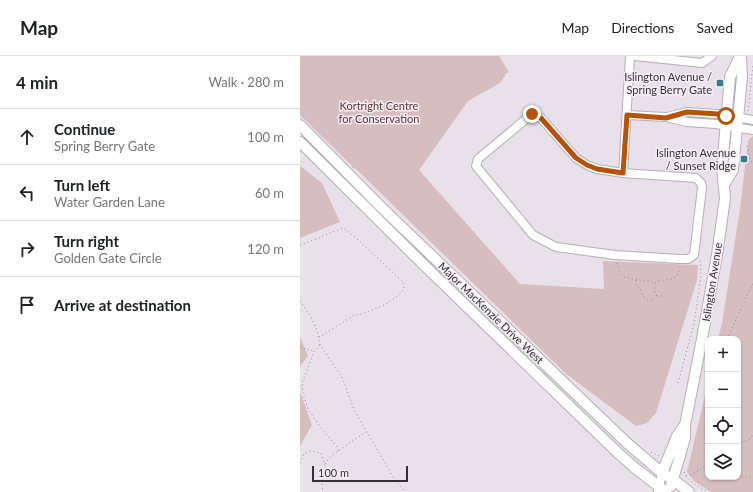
<!DOCTYPE html>
<meta charset="utf-8">
<style>
:root{--surface:#fff;--page:#f2f2f2;--text:#202124;--muted:#757577;--line:#e0e0e0}
body{margin:0;font-family:Lato,sans-serif;background:var(--page);color:var(--text)}
.controls{position:absolute;right:12px;bottom:12px;display:grid;overflow:hidden;border-radius:8px;box-shadow:0 1px 3px #0004}
.controls button{width:36px;height:36px;display:grid;place-items:center;padding:0;border:0;border-bottom:1px solid var(--line);background:var(--surface);color:var(--text);font:20px sans-serif}
.scale{position:absolute;left:12px;bottom:10px;width:96px;box-sizing:border-box;padding-left:4px;border:2px solid #333133;border-top:0;font-size:11px;line-height:14px;white-space:nowrap;color:#333133;-webkit-text-stroke:3px #f6eff6;paint-order:stroke}
.stop{position:absolute;width:12px;height:12px;margin:-9px;border:3px solid #b45309;border-radius:50%;background:#fff}
.stop.end{background:#b45309;border-color:#fff;box-shadow:0 1px 4px #0008}
.list{margin:0;padding:0;list-style:none}
h2{display:flex;justify-content:space-between;align-items:center;height:52px;margin:0;padding:0 16px;font-size:17px}
h2 small{font-size:13px;font-weight:400;color:var(--muted)}
.list li{display:grid;grid-template-columns:26px 1fr auto;gap:12px;align-items:center;box-sizing:border-box;height:56px;padding:0 16px;border-top:1px solid var(--line)}
.list b{display:block;font-size:15px;white-space:nowrap}
.list p{margin:0;font-size:13px;white-space:nowrap;color:var(--muted)}
.list em{font-size:13px;font-style:normal;color:var(--muted)}
.icon{flex:none;width:22px;height:22px;fill:none;stroke:currentColor;stroke-width:2;stroke-linecap:round;stroke-linejoin:round}
.map{position:relative;flex:none;width:453px;height:436px;overflow:hidden}
header{display:flex;align-items:center;gap:24px;box-sizing:border-box;height:56px;padding:0 20px;background:var(--surface);border-bottom:1px solid var(--line)}
header strong{font-size:19px}
nav{display:flex;gap:22px;margin-inline-start:auto;font-size:14px}
main{display:flex}
aside{flex:1;background:var(--surface)}
.map>svg:first-child{display:block}
.green{fill:#d6bebf}
.lines{fill:none;stroke-linecap:round;stroke-linejoin:round}
.minor-casing{stroke:#b6afb6;stroke-width:10}
.major-casing{stroke:#b6afb6;stroke-width:12}
.path{stroke:#8e898e;stroke-width:1;stroke-dasharray:1 3;stroke-linecap:butt}
.minor{stroke:#fff;stroke-width:8}
.major{stroke:#fff;stroke-width:10}
.route{stroke:#b45309;stroke-width:5}
.poi-dot{fill:#377f86;stroke:#f6eff6;stroke-width:1.5}
.labels{text-anchor:middle;stroke-width:3;stroke-linejoin:round;paint-order:stroke}
.poi-label{font-size:11px;fill:#333133;stroke:#f6eff6;text-anchor:end}
.park-label{font-size:11px;fill:#613135;stroke:#f6eff6}
.street-label{font-size:11px;fill:#333133;stroke:#f6eff6}
</style>
<header>
<strong>Map</strong>
<nav><a>Map</a><a>Directions</a><a>Saved</a></nav>
</header>
<main>
<aside>
<h2>4 min<small>Walk · 280 m</small></h2>
<ul class="list">
<li><svg class="icon" aria-label="ahead" viewBox="0 0 24 24"><path d="M12 20V5M6 11l6-6 6 6"/></svg><div><b>Continue</b><p>Spring Berry Gate</p></div><em>100 m</em></li>
<li><svg class="icon" aria-label="left" viewBox="0 0 24 24"><path d="M17 20v-9H6M10 6l-5 5 5 5"/></svg><div><b>Turn left</b><p>Water Garden Lane</p></div><em>60 m</em></li>
<li><svg class="icon" aria-label="right" viewBox="0 0 24 24"><path d="M7 20v-9h11M14 6l5 5-5 5"/></svg><div><b>Turn right</b><p>Golden Gate Circle</p></div><em>120 m</em></li>
<li><svg class="icon" aria-label="arrive" viewBox="0 0 24 24"><path d="M6 21V4h12l-3 4 3 4H6"/></svg><div><b>Arrive at destination</b></div></li>
</ul>
</aside>
<div class="map">
<svg width="453" height="436" viewBox="0 0 453 436">
<rect width="100%" height="100%" fill="#e9e1e9"/>
<path class="green" d="M 0,0 L 199,0 L 209,16 L 205,18 L 205,20 L 200,27 L 168,45 L 119,114 L 220,228 L 304,233 L 303,205 L 398,209 L 397,224 L 356,357 L 347,367 L 336,370 L 266,318 L 56,113 L 53,112 L 51,109 L 0,59 Z
M 453,80 L 453,436 L 411,436 L 394,425 L 387,416 L 408,327 L 408,421 L 438,421 L 438,283 L 418,283 L 422,267 L 440,153 L 448,85 L 450,82 Z
M 0,110 L 22,127 L 40,166 L 0,182 Z
M 0,281 L 8,300 L 0,310 Z
M 0,335 L 12,369 L 0,390 Z"/>
<g class="lines">
<g class="minor-casing">
<path id="minor" d="M 335,0 L 402,7 L 412,0
M 232,58 L 241,62 L 276,102 L 287,109 L 297,113 L 323,117 L 396,122 L 401,127 L 402,132 L 394,199 L 388,203 L 379,203 L 315,199 L 256,191 L 233,179 L 176,110 L 178,103 Z
M 327,59 L 366,61 L 387,66 L 416,68 L 453,74
M 367,61 L 387,56 L 418,58 L 453,64
M 323,117 L 330,0
M 358,436 L 362,417"/>
</g>
<g class="major-casing">
<path id="major" d="M 0,69 L 82,152 L 327,387 L 362,417 L 374,424 L 389,436
M 0,86 L 127,212 L 318,397 L 335,412 L 366,436
M 424,129 L 433,114 L 442,21 L 441,0
M 362,417 L 377,380 L 385,369
M 371,430 L 385,382 L 385,369 L 402,283 L 417,199 L 425,142 L 422,112 L 430,21 L 440,0"/>
</g>
<path class="path" d="M 448,55 L 453,8
M 447,90 L 450,104 L 453,107
M 0,189 L 19,182 L 32,176 L 43,172 L 54,180 L 103,226 L 104,232 L 100,238 L 86,248 L 68,256 L 53,260 L 18,282
M 317,207 L 319,215 L 324,221 L 351,226 L 355,227 C 364,220 377,230 380,211
M 336,224 L 336,229 L 340,232 C 341,235 342,239 344,241 C 348,247 354,245 357,240 L 355,237 L 355,228
M 357,240 L 362,240
M 0,245 L 11,261 L 17,274 L 20,289 L 43,323 L 54,354 L 95,424 L 105,436
M 418,282 L 422,283
M 427,283 L 453,227
M 20,289 L 14,296 L 2,327 L 3,338 L 8,353 L 21,372 L 37,391 L 38,395
M 0,291 L 13,295
M 378,327 L 394,268 L 401,219 L 400,204
M 408,381 L 406,391 L 408,402
M 438,388 L 450,383 L 453,379
M 351,396 L 359,400
M 0,407 L 4,398 L 10,395 L 21,397 L 25,408 L 21,421 L 23,436
M 25,408 L 30,401 L 38,395 L 66,376
M 384,416 C 387,425 400,431 408,436
M 438,419 L 445,422 L 453,420
M 386,420 C 395,418 402,413 408,406"/>
<use href="#minor" class="minor"/>
<use href="#major" class="major"/>
</g>
<g class="lines">
<path class="route" d="M 232,58 L 241,62 L 276,102 L 287,109 L 297,113 L 323,117 L 327,59 L 366,62 L 387,56 L 418,58 L 426,60"/>
</g>
<g class="poi-dot">
<rect x="416" y="23" width="8" height="8" rx="2"/>
<rect x="440" y="99" width="8" height="8" rx="2"/>
</g>
<g class="labels">
<g class="poi-label">
<text x="412" y="25">Islington Avenue /<tspan x="412" dy="13">Spring Berry Gate</tspan></text>
<text x="436" y="101">Islington Avenue<tspan x="436" dy="13">/ Sunset Ridge</tspan></text>
</g>
<g class="park-label">
<text x="79" y="54">Kortright Centre<tspan x="79" dy="13">for Conservation</tspan></text>
</g>
<g class="street-label">
<text transform="translate(412 226) rotate(-81)" y="4">Islington Avenue</text>
<text transform="translate(191 257) rotate(44)" y="4">Major MacKenzie Drive West</text>
</g>
</g>
</svg>
<div class="controls">
<button>+</button>
<button>−</button>
<button><svg class="icon" aria-label="locate" viewBox="0 0 24 24"><circle cx="12" cy="12" r="6"/><path d="M12 2v4M12 18v4M2 12h4M18 12h4"/></svg></button>
<button><svg class="icon" aria-label="layers" viewBox="0 0 24 24"><path d="M12 4l9 5-9 5-9-5zM3 14l9 5 9-5"/></svg></button>
</div>
<div class="scale">100 m</div>
<div class="stop" style="left:426px;top:60px"></div>
<div class="stop end" style="left:232px;top:58px"></div>
</div>
</main>
